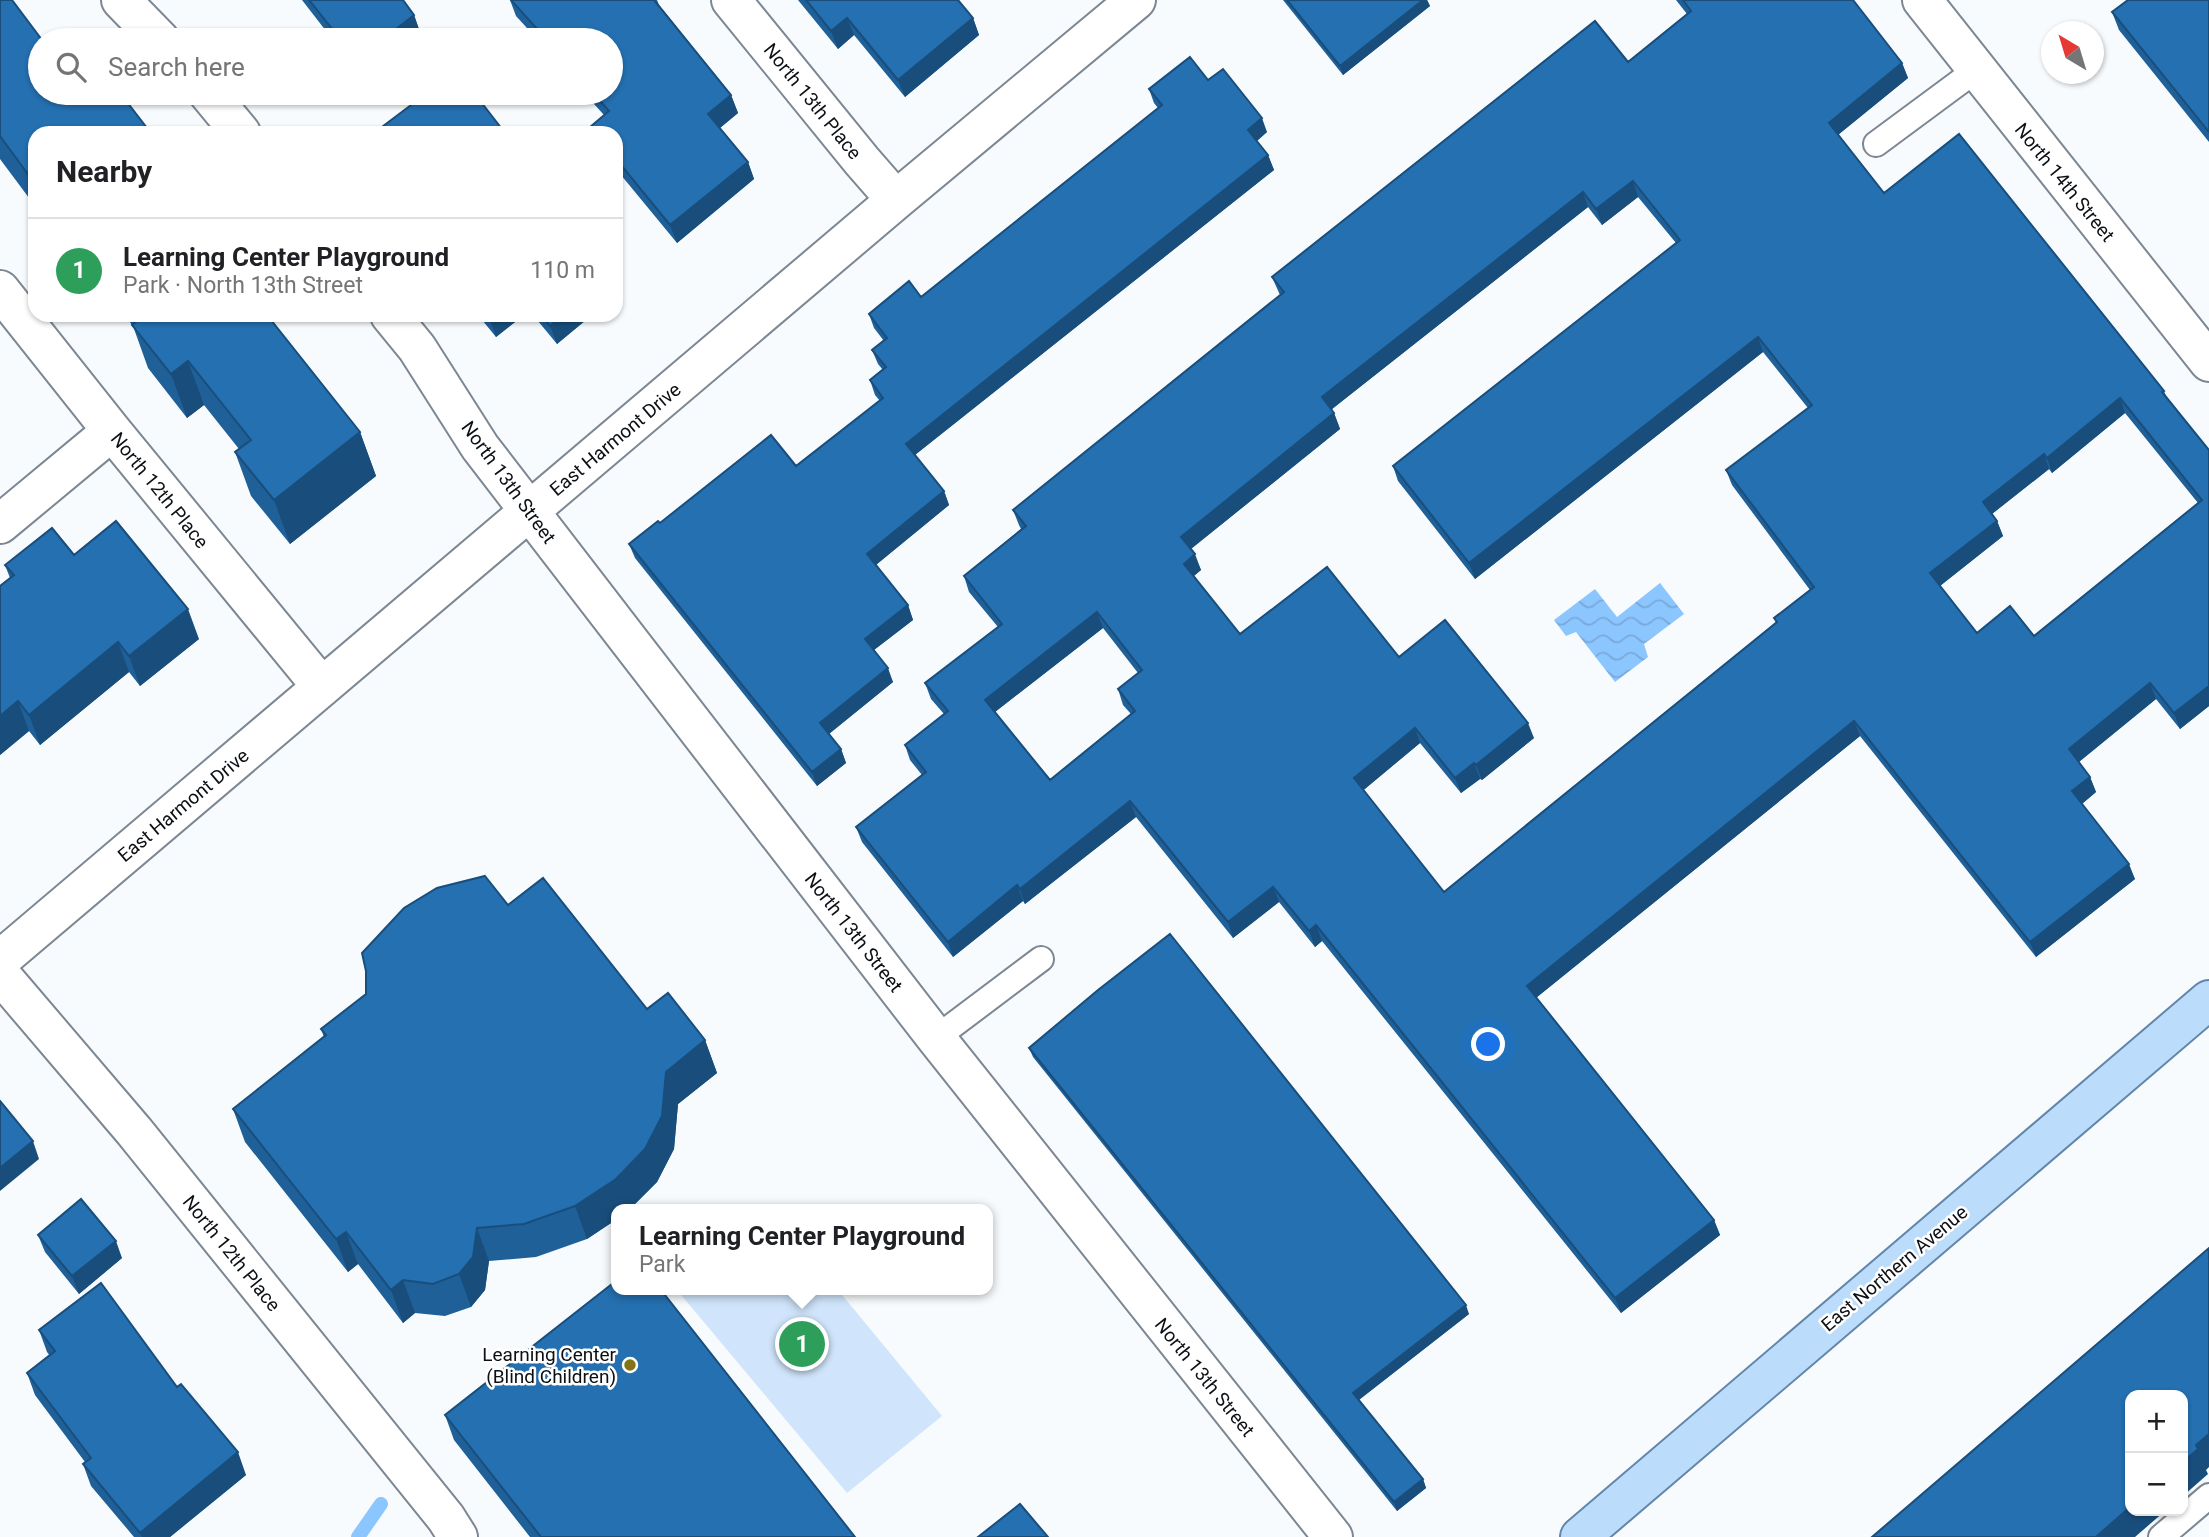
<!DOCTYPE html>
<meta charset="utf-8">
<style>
:root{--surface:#fff;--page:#f6f6f6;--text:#202124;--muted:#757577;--line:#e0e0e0;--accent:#837416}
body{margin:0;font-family:Roboto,sans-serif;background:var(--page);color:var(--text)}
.controls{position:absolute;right:21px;bottom:21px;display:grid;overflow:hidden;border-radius:14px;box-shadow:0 2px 5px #0004}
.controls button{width:63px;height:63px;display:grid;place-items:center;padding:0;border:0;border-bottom:2px solid var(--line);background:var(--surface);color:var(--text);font:35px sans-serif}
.compass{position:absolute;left:2041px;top:21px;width:63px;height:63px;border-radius:50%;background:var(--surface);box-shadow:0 2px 5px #0004;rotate:322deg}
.you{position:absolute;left:1489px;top:1045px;width:24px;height:24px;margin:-18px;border:5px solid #fff;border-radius:50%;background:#1a73e8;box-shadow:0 0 0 10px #1a73e833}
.badge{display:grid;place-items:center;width:46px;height:46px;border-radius:50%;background:var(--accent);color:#fff;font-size:23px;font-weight:700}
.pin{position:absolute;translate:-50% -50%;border:4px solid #fff;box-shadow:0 2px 7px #0006}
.popup{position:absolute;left:611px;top:1204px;width:382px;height:91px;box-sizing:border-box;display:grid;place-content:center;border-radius:14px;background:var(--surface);filter:drop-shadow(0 2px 5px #0005);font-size:23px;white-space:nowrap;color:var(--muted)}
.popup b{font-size:26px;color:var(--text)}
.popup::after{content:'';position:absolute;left:50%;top:100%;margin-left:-14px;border:14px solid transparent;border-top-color:var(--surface)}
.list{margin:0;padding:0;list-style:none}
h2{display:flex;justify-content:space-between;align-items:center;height:91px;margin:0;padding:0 28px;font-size:30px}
h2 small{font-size:23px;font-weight:400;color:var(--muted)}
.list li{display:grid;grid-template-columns:46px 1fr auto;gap:21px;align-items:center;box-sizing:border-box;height:105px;padding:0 28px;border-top:2px solid var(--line)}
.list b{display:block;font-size:26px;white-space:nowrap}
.list p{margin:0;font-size:23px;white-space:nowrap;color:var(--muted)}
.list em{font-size:23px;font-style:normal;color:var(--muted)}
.icon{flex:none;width:38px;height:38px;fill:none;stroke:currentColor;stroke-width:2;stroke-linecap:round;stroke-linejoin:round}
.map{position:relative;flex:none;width:2209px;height:1537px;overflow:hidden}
.search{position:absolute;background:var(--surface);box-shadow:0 2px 5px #0004;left:28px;top:28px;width:595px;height:77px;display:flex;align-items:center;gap:18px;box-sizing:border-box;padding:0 24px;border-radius:38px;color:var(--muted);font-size:26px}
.panel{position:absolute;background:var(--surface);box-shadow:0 2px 5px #0004;left:28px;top:126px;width:595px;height:196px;border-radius:21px}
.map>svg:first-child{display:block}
.green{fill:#d0e5fb}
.water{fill:url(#water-waves)}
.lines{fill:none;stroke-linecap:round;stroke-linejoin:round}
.stream{stroke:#8cc6ff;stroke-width:14}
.service-casing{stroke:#7c8793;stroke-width:28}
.minor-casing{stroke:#7c8793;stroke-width:42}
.primary-casing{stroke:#6286aa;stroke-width:42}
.service{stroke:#fff;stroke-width:24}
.minor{stroke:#fff;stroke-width:38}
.primary{stroke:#bcdcfc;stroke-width:38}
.wall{fill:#1f6098;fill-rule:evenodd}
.shaded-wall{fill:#194e7c}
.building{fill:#2470b1;stroke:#194e7c;stroke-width:2;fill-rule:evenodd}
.poi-dot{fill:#837416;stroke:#fff;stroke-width:2.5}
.labels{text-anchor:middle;stroke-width:5;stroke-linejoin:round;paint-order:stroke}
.street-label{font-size:19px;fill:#0c1014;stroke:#fff}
.poi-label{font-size:19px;fill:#0c1014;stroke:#fff;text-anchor:end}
</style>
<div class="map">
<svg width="2209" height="1537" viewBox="0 0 2209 1537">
<defs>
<pattern id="water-waves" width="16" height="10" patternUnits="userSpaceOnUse" patternTransform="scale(1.75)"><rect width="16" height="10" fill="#8cc6ff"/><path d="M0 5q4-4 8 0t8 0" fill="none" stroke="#78a9da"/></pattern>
</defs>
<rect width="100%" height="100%" fill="#f8fbfd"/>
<path class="green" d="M 677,1290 L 838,1290 L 942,1416 L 847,1493 Z"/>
<path class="water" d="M 1660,583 L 1684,614 L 1644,644 L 1648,657 L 1615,682 L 1576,632 L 1566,636 L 1554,620 L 1595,589 L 1617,617 Z"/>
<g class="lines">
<path class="stream" d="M 358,1537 L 381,1504"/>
<g class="service-casing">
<path id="service" d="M 1876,144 L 1976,70
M 936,1038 L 1041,959
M 2161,1537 L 2209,1496"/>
</g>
<g class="minor-casing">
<path id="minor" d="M 121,0 L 160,40
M 731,0 L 862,161 L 896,200
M 1922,0 L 2209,362
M 208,93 L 241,133
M 0,290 L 112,431 L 322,687
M 390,315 L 417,348 L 480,447 L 634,647 L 936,1038 L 1333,1537
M 0,524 L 112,431
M 0,960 L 896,200 L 1136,0
M 0,974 L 134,1131 L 446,1518 L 458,1537"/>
</g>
<g class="primary-casing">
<path id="primary" d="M 1580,1537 L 2209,1000"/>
</g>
<use href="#service" class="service"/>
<use href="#minor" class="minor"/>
<use href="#primary" class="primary"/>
</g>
<path class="wall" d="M 0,0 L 40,93 L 150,132 L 150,133 L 35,133 L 35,206 L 0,159 Z
M 302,0 L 403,0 L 414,15 L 420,32 L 410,40 L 333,40 Z
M 510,0 L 657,0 L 659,5 L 731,95 L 738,113 L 720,128 L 748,162 L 754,179 L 677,243 L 616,169 L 616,133 L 592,133 L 590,127 L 604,115 L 584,93 L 611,93 L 611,40 L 538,40 L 516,16 Z
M 798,0 L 958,0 L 973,18 L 979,35 L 905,97 L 854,35 L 838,49 Z
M 1283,0 L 1427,0 L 1430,6 L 1343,75 Z
M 1676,0 L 1853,0 L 1902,63 L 1908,78 L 1838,135 L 1884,193 L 2164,391 L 2166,396 L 2209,450 L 2209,706 L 2180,729 L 2156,699 L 2079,762 L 2090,777 L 2096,792 L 2082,804 L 2135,879 L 2036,957 L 1860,736 L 1536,998 L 1714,1220 L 1720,1235 L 1621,1313 L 1322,941 L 1315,947 L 1279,902 L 1233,938 L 1136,817 L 1025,904 L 1023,901 L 953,957 L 862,842 L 856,827 L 922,775 L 910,760 L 905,745 L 944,714 L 931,699 L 925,683 L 998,627 L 969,592 L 964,576 L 1021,529 L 1019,525 L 1013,510 L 1280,295 L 1272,277 L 1628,62 L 1687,14 ZM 1638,197 L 1676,243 L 1393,466 L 1398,481 L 1475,579 L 1763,352 L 1808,408 L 1726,470 L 1732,485 L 1810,590 L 1774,618 L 1776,623 L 1444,892 L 1363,790 L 1420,743 L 1461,793 L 1480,779 L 1482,780 L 1534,738 L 1399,657 L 1240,634 L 1194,576 L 1201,570 L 1191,549 L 1340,429 L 1334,413 L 1332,409 L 1588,207 L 1602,225 ZM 2125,413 L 2198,503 L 2034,636 L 1977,633 L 1940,586 L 2003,536 L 1997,521 L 1992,514 L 2049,469 L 2052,473 ZM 1103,628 L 1138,673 L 1118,689 L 1123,705 L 1131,714 L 1050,780 L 995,712 Z
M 2209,0 L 2209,142 L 2119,30 L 2112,12 Z
M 1208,80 L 1267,132 L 1257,141 L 1268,155 L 1274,170 L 915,455 L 944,491 L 949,505 L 876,565 L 908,605 L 913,620 L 874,650 L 893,682 L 829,734 L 841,749 L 846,763 L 817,786 L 635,558 L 629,544 L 660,523 L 796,466 L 880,401 L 875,395 L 870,380 L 883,370 L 878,364 L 872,350 L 884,341 L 874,328 L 869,314 L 921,297 L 1158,108 L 1154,103 L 1149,89 Z
M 124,315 L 267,315 L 360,432 L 376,476 L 290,544 L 251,496 L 235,452 L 239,449 L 204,405 L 187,418 L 148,368 L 133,326 Z
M 478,315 L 524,315 L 496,337 Z
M 533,315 L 592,315 L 557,344 Z
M 74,555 L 199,639 L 140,686 L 129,672 L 40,745 L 29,731 L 0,755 L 10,578 L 5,565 Z
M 508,905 L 647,1009 L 705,1040 L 717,1073 L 678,1104 L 674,1149 L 657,1182 L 630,1209 L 617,1209 L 617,1219 L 587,1239 L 536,1257 L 489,1261 L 485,1290 L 471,1307 L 445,1316 L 415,1313 L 403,1323 L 358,1264 L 348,1272 L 245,1142 L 233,1109 L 324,1037 L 321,1029 Z
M 1029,1048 L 1469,1314 L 1359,1400 L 1423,1479 L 1426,1488 L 1397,1511 L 1033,1057 Z
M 38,1235 L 122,1258 L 79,1294 L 45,1252 Z
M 39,1330 L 177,1387 L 246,1475 L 170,1537 L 134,1537 L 91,1486 L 83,1464 L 85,1462 L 35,1395 L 27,1373 L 50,1356 L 47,1352 Z
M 445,1415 L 855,1537 L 530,1537 L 454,1440 Z"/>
<path class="shaded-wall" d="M 1423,0 L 1427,0 L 1430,6 L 1343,75 L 1340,66 Z
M 414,15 L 420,32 L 410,40 L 382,40 Z
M 847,18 L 854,35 L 838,49 L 831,31 Z
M 973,18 L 979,35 L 905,97 L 898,80 Z
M 1902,63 L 1908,78 L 1834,138 L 1829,123 Z
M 731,95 L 738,113 L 715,132 L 708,114 Z
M 1262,118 L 1267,132 L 1253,144 L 1248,130 Z
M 1268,155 L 1274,170 L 911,458 L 906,444 Z
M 748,162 L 754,179 L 677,243 L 670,225 Z
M 35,173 L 35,190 L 30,177 Z
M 1633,181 L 1638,197 L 1602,225 L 1596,209 Z
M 1583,192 L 1588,207 L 1327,413 L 1322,397 Z
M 495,315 L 524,315 L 496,337 L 490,320 Z
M 563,315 L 592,315 L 557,344 L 550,326 Z
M 1758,337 L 1763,352 L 1475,579 L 1469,563 Z
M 188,361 L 204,405 L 187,418 L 171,374 Z
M 2120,398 L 2125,413 L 2052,473 L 2047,458 Z
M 1334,413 L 1340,429 L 1187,552 L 1181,537 Z
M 360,432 L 376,476 L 290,544 L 274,500 Z
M 2044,454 L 2049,469 L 1988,517 L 1983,502 Z
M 944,491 L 949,505 L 872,568 L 867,554 Z
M 1997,521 L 2003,536 L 1936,589 L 1930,573 Z
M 1195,554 L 1201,570 L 1190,579 L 1184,564 Z
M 908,605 L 913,620 L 870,653 L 865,639 Z
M 188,609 L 199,639 L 140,686 L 129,656 Z
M 1097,612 L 1103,628 L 991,715 L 985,700 Z
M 118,642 L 129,672 L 40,745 L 29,715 Z
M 888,668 L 893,682 L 825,737 L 820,723 Z
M 2150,683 L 2156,699 L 2075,765 L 2069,749 Z
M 2209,686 L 2209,706 L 2180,729 L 2174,713 Z
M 18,701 L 29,731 L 0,755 L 0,716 Z
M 1854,721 L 1860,736 L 1532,1001 L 1527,986 Z
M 1528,723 L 1534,738 L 1482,780 L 1476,765 Z
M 1415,728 L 1420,743 L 1359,794 L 1354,778 Z
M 841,749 L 846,763 L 817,786 L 812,772 Z
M 1474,763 L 1480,779 L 1461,793 L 1455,778 Z
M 2090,777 L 2096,792 L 2078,807 L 2072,791 Z
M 1130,801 L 1136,817 L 1025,904 L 1020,889 Z
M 2129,864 L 2135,879 L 2036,957 L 2030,942 Z
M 1017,885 L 1023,901 L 953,957 L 948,942 Z
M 1273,887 L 1279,902 L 1233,938 L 1228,922 Z
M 1316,925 L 1322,941 L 1315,947 L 1309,931 Z
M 705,1040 L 717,1073 L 678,1104 L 674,1149 L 657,1182 L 630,1209 L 617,1209 L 617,1219 L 587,1239 L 575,1206 L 666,1072 Z
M 33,1141 L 39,1159 L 0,1191 L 0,1168 Z
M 1714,1220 L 1720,1235 L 1621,1313 L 1615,1298 Z
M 477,1228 L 489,1261 L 485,1290 L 471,1307 L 459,1274 Z
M 346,1232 L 358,1264 L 348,1272 L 336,1239 Z
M 116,1241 L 122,1258 L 79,1294 L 72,1276 Z
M 403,1280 L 415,1313 L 403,1323 L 391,1290 Z
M 1466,1305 L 1469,1314 L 1356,1402 L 1353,1393 Z
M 2209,1434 L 2209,1467 L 2206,1470 L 2208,1474 L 2183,1496 L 2183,1462 L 2196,1445 Z
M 238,1452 L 246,1475 L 170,1537 L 142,1537 L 140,1533 Z
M 1423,1479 L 1426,1488 L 1397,1511 L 1394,1502 Z
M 2130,1507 L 2130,1511 L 2165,1511 L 2135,1537 L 2096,1537 Z"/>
<path class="building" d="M 0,0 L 12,0 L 42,40 L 40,40 L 40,93 L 120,93 L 150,132 L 148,133 L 35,133 L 35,173 L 30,177 L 0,136 Z
M 309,0 L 403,0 L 414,15 L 382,40 L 341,40 Z
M 511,0 L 654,0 L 731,95 L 708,114 L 748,162 L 670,225 L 616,159 L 616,133 L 595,133 L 590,127 L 609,111 L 593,93 L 611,93 L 611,40 L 547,40 Z
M 806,0 L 958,0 L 973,18 L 898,80 L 847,18 L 831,31 Z
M 1287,0 L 1423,0 L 1340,66 Z
M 1683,0 L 1853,0 L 1902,63 L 1829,123 L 1884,193 L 1959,134 L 2164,391 L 2162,392 L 2209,450 L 2209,686 L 2174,713 L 2150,683 L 2069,749 L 2090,777 L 2072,791 L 2129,864 L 2030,942 L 1854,721 L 1527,986 L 1714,1220 L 1615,1298 L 1316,925 L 1309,931 L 1273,887 L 1228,922 L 1130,801 L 1020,889 L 1017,885 L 948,942 L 856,827 L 926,772 L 905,745 L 948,711 L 925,683 L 1002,624 L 964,576 L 1026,526 L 1013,510 L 1284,292 L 1272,277 L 1595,21 L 1628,62 L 1691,11 ZM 1633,181 L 1680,240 L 1393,466 L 1469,563 L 1758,337 L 1812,405 L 1726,470 L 1814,587 L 1774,618 L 1777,622 L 1444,892 L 1354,778 L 1415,728 L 1455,778 L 1474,763 L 1476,765 L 1528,723 L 1445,620 L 1399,657 L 1327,567 L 1240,634 L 1184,564 L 1195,554 L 1181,537 L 1334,413 L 1322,397 L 1583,192 L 1596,209 ZM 2120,398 L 2202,500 L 2034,636 L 2010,606 L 1977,633 L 1930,573 L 1997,521 L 1983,502 L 2044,454 L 2047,458 ZM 1097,612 L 1142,670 L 1118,689 L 1135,711 L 1050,780 L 985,700 Z
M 2128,0 L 2209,0 L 2209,132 L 2112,12 Z
M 1190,57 L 1208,80 L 1223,69 L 1262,118 L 1248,130 L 1268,155 L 906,444 L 944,491 L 867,554 L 908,605 L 865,639 L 888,668 L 820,723 L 841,749 L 812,772 L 629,544 L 658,521 L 660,523 L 771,435 L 796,466 L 883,398 L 870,380 L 886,367 L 872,350 L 887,338 L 869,314 L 909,281 L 921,297 L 1162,105 L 1149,89 Z
M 427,93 L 474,93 L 505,133 L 374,133 Z
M 142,315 L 267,315 L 360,432 L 274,500 L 235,452 L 251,440 L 188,361 L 171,374 L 132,325 L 143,316 Z
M 486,315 L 495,315 L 490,320 Z
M 541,315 L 563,315 L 550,326 Z
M 116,521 L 188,609 L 129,656 L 118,642 L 29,715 L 18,701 L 0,716 L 0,586 L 14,575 L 5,565 L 52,528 L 74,555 Z
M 485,876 L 508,905 L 543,878 L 647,1009 L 668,993 L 705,1040 L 666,1072 L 662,1116 L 645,1149 L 616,1179 L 575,1206 L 524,1224 L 477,1228 L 473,1257 L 459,1274 L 433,1284 L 403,1280 L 391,1290 L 346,1232 L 336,1239 L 233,1109 L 326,1035 L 321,1029 L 366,994 L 366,971 L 362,953 L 404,908 L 437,888 Z
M 1170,934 L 1466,1305 L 1353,1393 L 1423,1479 L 1394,1502 L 1029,1048 L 1098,990 Z
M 0,1101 L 33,1141 L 0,1168 Z
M 81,1199 L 116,1241 L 72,1276 L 38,1235 Z
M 2209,1248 L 2209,1434 L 2196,1445 L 2198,1449 L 2183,1462 L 2183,1395 L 2130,1395 L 2130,1507 L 2096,1537 L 1872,1537 Z
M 617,1280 L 617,1290 L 661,1290 L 855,1537 L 541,1537 L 445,1415 Z
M 101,1283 L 177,1387 L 181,1384 L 238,1452 L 140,1533 L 83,1464 L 91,1458 L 27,1373 L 55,1351 L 39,1330 Z
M 1020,1504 L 1048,1537 L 978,1537 Z"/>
<circle class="poi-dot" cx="630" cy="1365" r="7"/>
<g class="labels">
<g class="street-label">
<text transform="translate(813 101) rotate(51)" y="7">North 13th Place</text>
<text transform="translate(2065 182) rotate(51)" y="7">North 14th Street</text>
<text transform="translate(615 439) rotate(-40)" y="7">East Harmont Drive</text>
<text transform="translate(509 482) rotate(54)" y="7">North 13th Street</text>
<text transform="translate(160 490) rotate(51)" y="7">North 12th Place</text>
<text transform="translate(183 805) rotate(-40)" y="7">East Harmont Drive</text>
<text transform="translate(854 932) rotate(52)" y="7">North 13th Street</text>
<text transform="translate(232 1253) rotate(51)" y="7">North 12th Place</text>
<text transform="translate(1894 1268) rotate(-40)" y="7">East Northern Avenue</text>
<text transform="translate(1205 1377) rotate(51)" y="7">North 13th Street</text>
</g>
<g class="poi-label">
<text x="616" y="1361">Learning Center<tspan x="616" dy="22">(Blind Children)</tspan></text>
</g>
</g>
</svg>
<div class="controls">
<button>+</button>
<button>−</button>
</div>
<svg class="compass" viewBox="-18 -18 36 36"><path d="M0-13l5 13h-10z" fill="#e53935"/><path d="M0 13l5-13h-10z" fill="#757577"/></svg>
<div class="you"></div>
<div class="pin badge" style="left:802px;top:1344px;background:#2e9e5b">1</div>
<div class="popup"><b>Learning Center Playground</b>Park</div>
<div class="search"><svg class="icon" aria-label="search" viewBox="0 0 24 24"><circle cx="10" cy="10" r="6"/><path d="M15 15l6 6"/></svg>Search here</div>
<section class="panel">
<h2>Nearby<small></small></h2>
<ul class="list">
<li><span class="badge" style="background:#2e9e5b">1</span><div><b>Learning Center Playground</b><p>Park · North 13th Street</p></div><em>110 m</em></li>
</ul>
</section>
</div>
